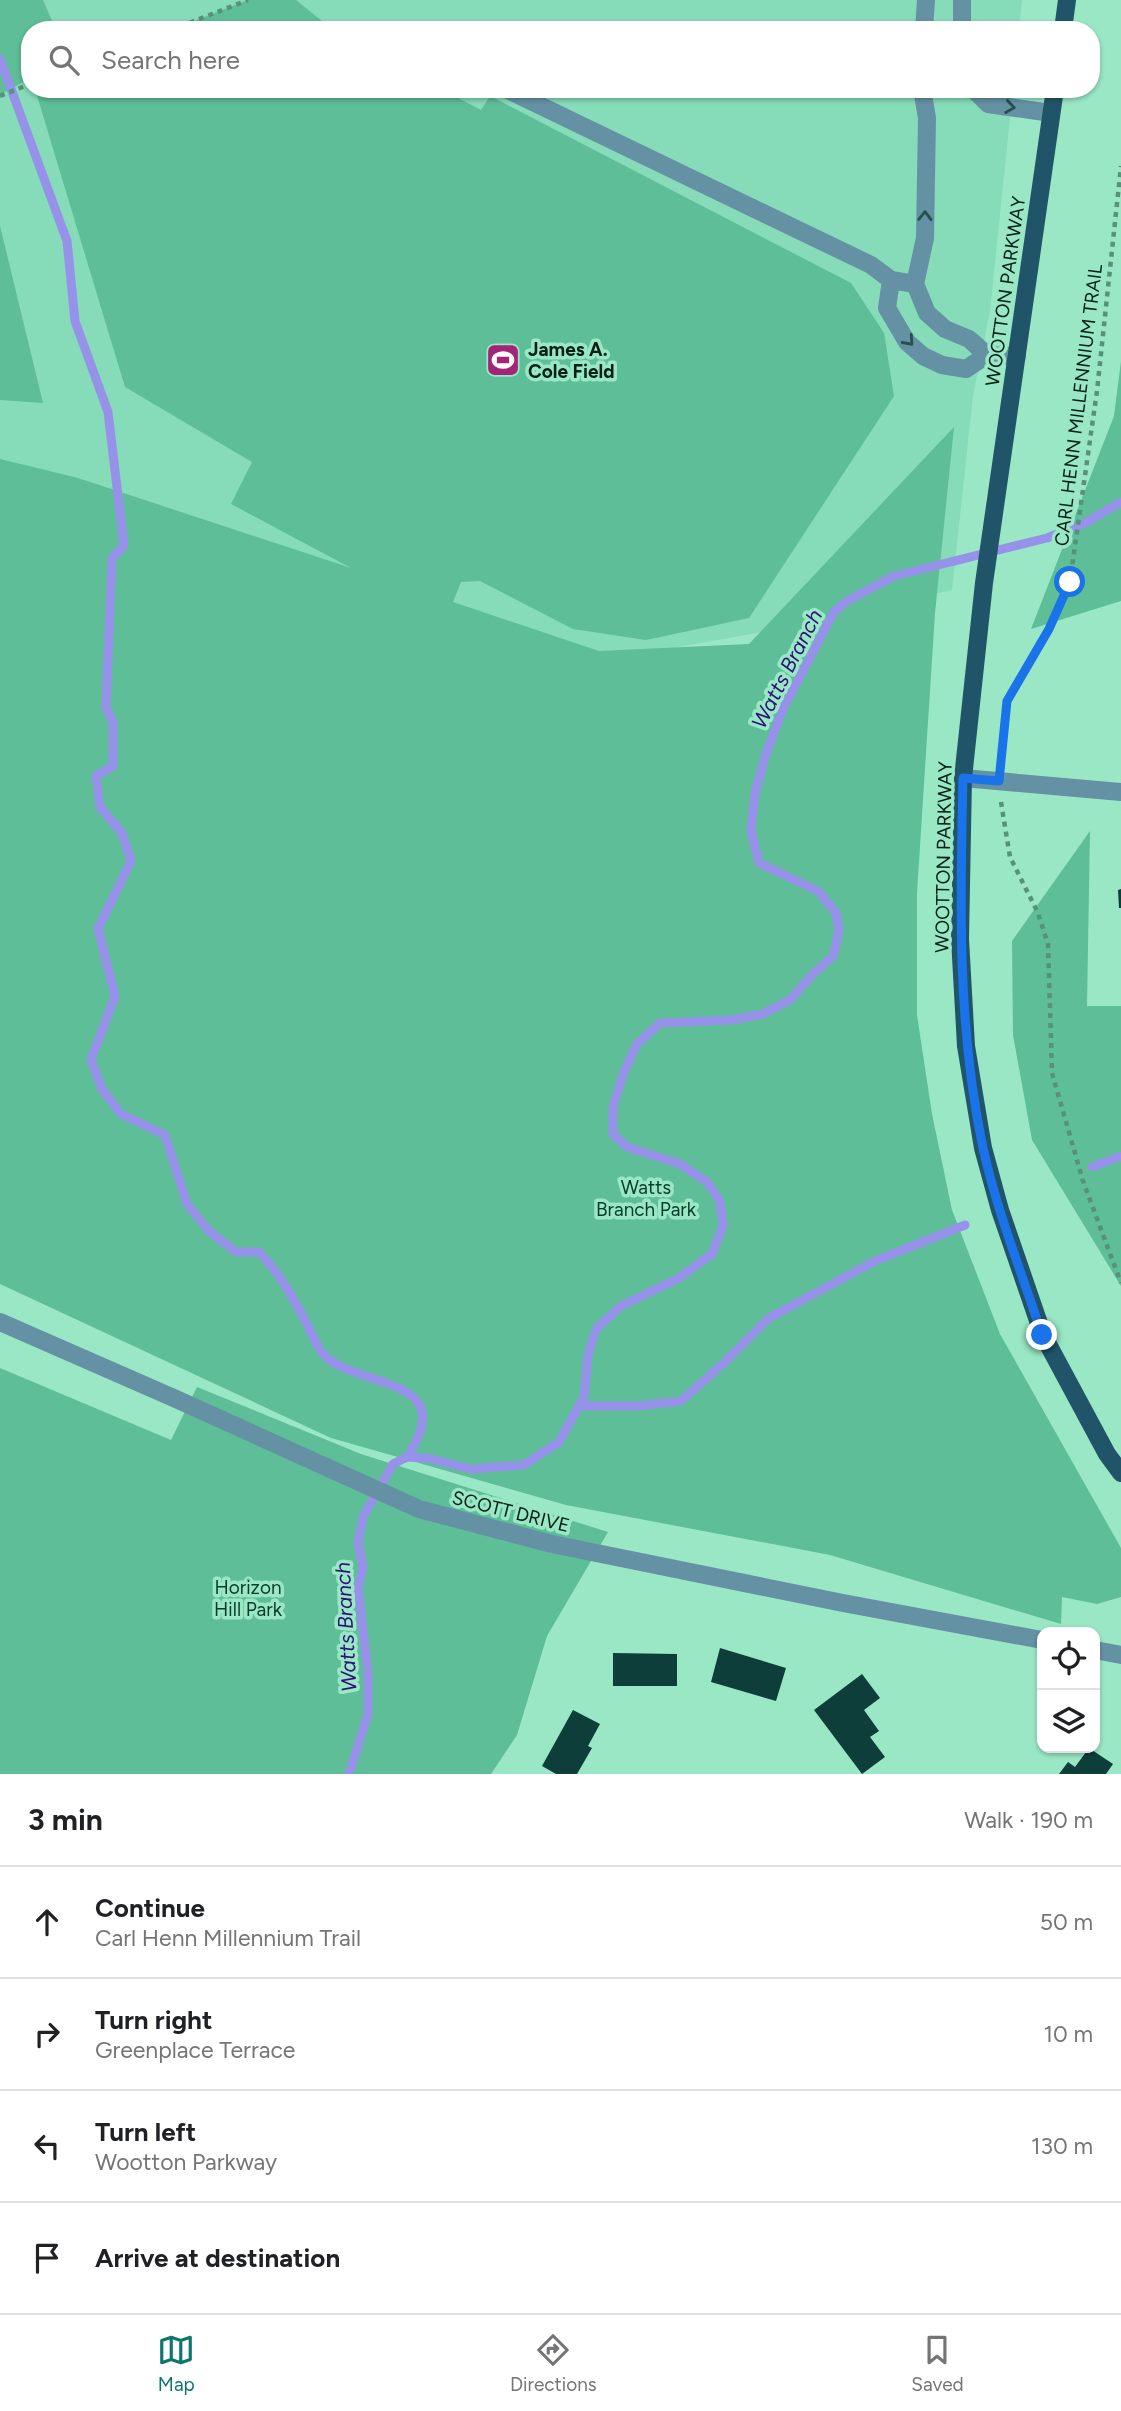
<!DOCTYPE html>
<meta charset="utf-8">
<style>
:root{--surface:#fff;--page:#f6f6f6;--text:#202124;--muted:#757577;--line:#e0e0e0;--accent:#0f766e}
body{margin:0;font-family:Figtree,sans-serif;background:var(--page);color:var(--text)}
.controls{position:absolute;right:21px;bottom:21px;display:grid;overflow:hidden;border-radius:14px;box-shadow:0 2px 5px #0004}
.controls button{width:63px;height:63px;display:grid;place-items:center;padding:0;border:0;border-bottom:2px solid var(--line);background:var(--surface);color:var(--text);font:35px sans-serif}
.stop{position:absolute;width:21px;height:21px;margin:-16px;border:5px solid #1a73e8;border-radius:50%;background:#fff}
.stop.end{background:#1a73e8;border-color:#fff;box-shadow:0 2px 7px #0008}
.list{margin:0;padding:0;list-style:none}
h2{display:flex;justify-content:space-between;align-items:center;height:91px;margin:0;padding:0 28px;font-size:30px}
h2 small{font-size:23px;font-weight:400;color:var(--muted)}
.list li{display:grid;grid-template-columns:46px 1fr auto;gap:21px;align-items:center;box-sizing:border-box;height:112px;padding:0 28px;border-top:2px solid var(--line)}
.list b{display:block;font-size:26px;white-space:nowrap}
.list p{margin:0;font-size:23px;white-space:nowrap;color:var(--muted)}
.list em{font-size:23px;font-style:normal;color:var(--muted)}
.icon{flex:none;width:38px;height:38px;fill:none;stroke:currentColor;stroke-width:2;stroke-linecap:round;stroke-linejoin:round}
.map{position:relative;flex:none;width:1121px;height:1774px;overflow:hidden}
.search{position:absolute;background:var(--surface);box-shadow:0 2px 5px #0004;left:21px;right:21px;top:21px;height:77px;display:flex;align-items:center;gap:18px;box-sizing:border-box;padding:0 24px;border-radius:28px;color:var(--muted);font-size:26px}
.sheet{height:539px;background:var(--surface)}
nav{display:flex;justify-content:space-around;align-items:center;box-sizing:border-box;height:98px;border-top:2px solid var(--line);background:var(--surface);font-size:19px;color:var(--muted)}
nav a{display:grid;justify-items:center;gap:4px}
nav .on{color:var(--accent)}
.map>svg:first-child{display:block}
.built{fill:#86dbb8}
.green{fill:#5dbe98}
.lines{fill:none;stroke-linecap:round;stroke-linejoin:round}
.stream{stroke:#9792e9;stroke-width:9}
.building{fill:#0e3e39}
.path{stroke:#579179;stroke-width:4.5;stroke-dasharray:5 5;stroke-linecap:butt}
.minor{stroke:#6492a4;stroke-width:18}
.major{stroke:#205569;stroke-width:18}
.oneway{stroke:#284e4e}
.route{stroke:#1a73e8;stroke-width:9}
.labels{text-anchor:middle;stroke-width:7;stroke-linejoin:round;paint-order:stroke}
.street-label{font-size:19px;fill:#002015;stroke:#9ae7c6}
.poi-label{font-size:19px;font-weight:bold;fill:#002015;stroke:#9ae7c6;text-anchor:start}
.park-label{font-size:19px;fill:#053b2a;stroke:#9ae7c6}
.water-label{font-size:21px;font-style:italic;fill:#2e1177;stroke:#9ae7c6}
</style>
<div class="map">
<svg width="1121" height="1774" viewBox="0 0 1121 1774">
<rect width="100%" height="100%" fill="#9ae7c6"/>
<path class="built" d="M 0,0 L 1022,0 L 1019,30 L 30,30 L 30,89 L 1013,89 L 990,311 L 973,396 L 952,590 L 785,628 L 616,658 L 0,460 Z"/>
<path class="green" d="M 0,0 L 43,0 L 56,30 L 30,30 L 30,78 L 0,95 Z
M 248,0 L 296,0 L 333,30 L 171,30 Z
M 35,89 L 441,89 L 481,110 L 490,96 L 851,283 L 884,333 L 894,396 L 749,618 L 646,640 L 573,629 L 480,581 L 461,582 L 453,602 L 599,651 L 749,644 L 954,427 L 935,613 L 917,893 L 917,1015 L 932,1114 L 952,1210 L 1000,1334 L 1121,1548 L 1121,1597 L 1097,1604 L 1062,1597 L 1061,1624 L 830,1555 L 566,1505 L 331,1438 L 0,1284 L 0,459 L 78,478 L 351,568 L 231,504 L 252,462 L 125,387 Z
M 0,226 L 43,403 L 0,400 Z
M 1121,361 L 1121,601 L 1031,629 L 1114,416 Z
M 1090,831 L 1087,1006 L 1121,1006 L 1121,1286 L 1032,1140 L 1013,1035 L 1012,941 Z
M 0,1368 L 171,1440 L 197,1387 L 361,1454 L 608,1532 L 547,1636 L 517,1735 L 491,1774 L 0,1774 Z"/>
<g class="lines">
<path class="stream" d="M 0,59 L 67,241 L 75,321 L 108,412 L 124,546 L 112,558 L 106,708 L 113,722 L 113,766 L 96,776 L 100,807 L 122,833 L 131,861 L 98,929 L 115,996 L 91,1060 L 102,1089 L 121,1114 L 165,1135 L 187,1204 L 209,1231 L 236,1252 L 259,1252 C 281,1275 292,1296 307,1324 C 312,1334 318,1350 326,1357 C 364,1389 460,1377 407,1457
M 1092,1167 L 1121,1156
M 580,1406 L 638,1406 L 681,1401 L 726,1361 L 769,1318 L 875,1261 L 965,1225
M 349,1774 L 368,1714 L 368,1672 L 358,1588 L 363,1567 L 358,1543 L 363,1517 L 393,1464 L 407,1457 L 427,1458 L 471,1469 L 524,1465 L 559,1442 L 584,1397 L 588,1355 L 596,1329 L 621,1306 L 679,1278 L 712,1254 L 723,1226 L 720,1201 L 707,1182 L 680,1164 L 627,1147 L 613,1134 L 613,1107 L 624,1072 L 637,1044 L 660,1023 L 731,1020 L 763,1014 L 791,999 L 811,976 L 833,956 L 839,931 L 836,913 L 818,891 L 759,863 L 751,830 L 755,793 L 766,754 L 783,709 L 834,612 L 847,601 L 894,576 L 1047,538 L 1085,523 L 1121,502"/>
</g>
<path class="building" d="M 1121,889 L 1121,908 L 1119,908 L 1118,890 Z
M 720,1648 L 786,1668 L 776,1701 L 711,1682 Z
M 613,1653 L 677,1654 L 677,1686 L 613,1686 Z
M 862,1674 L 880,1698 L 864,1710 L 879,1731 L 870,1737 L 885,1757 L 862,1774 L 814,1710 Z
M 573,1710 L 600,1724 L 588,1746 L 592,1748 L 577,1774 L 556,1774 L 542,1766 Z
M 1089,1748 L 1113,1764 L 1106,1774 L 1059,1774 L 1068,1762 L 1075,1767 Z"/>
<g class="lines">
<path class="path" d="M 171,30 L 248,0
M 0,96 L 30,84
M 1001,758 L 1007,701 L 1049,629 L 1070,581 L 1097,391 L 1121,166
M 1001,802 L 1010,857 L 1038,913 L 1048,944 L 1052,1073 L 1083,1181 L 1121,1283"/>
<path class="minor" d="M 924,30 L 926,0
M 962,30 L 962,0
M 506,89 L 871,265 L 891,280 L 915,284
M 922,89 L 927,118 L 925,238 L 915,284 L 927,313 L 945,329 L 969,339 L 987,355
M 973,89 L 988,104 L 1051,113
M 891,280 L 887,308 L 907,342 L 923,356 L 942,365 L 966,369 L 987,355 L 1017,356
M 963,778 L 1121,792
M 0,1322 L 176,1399 L 419,1509 L 552,1544 L 843,1603 L 1042,1640
M 1095,1650 L 1121,1655"/>
<path class="major" d="M 1063,30 L 1067,0
M 1055,89 L 984,583 L 963,778 L 960,939 L 966,1046 L 983,1148 L 1000,1210 L 1043,1335 L 1107,1454 L 1121,1473"/>
</g>
<defs><path id="oneway-chevron" d="M-2-3.5L2.5 0L-2 3.5" fill="none" stroke-width="1.6" stroke-linecap="round" stroke-linejoin="round" transform="scale(1.75)"/></defs>
<g class="oneway">
<use href="#oneway-chevron" transform="translate(1010 107) rotate(8)"/>
<use href="#oneway-chevron" transform="translate(925 216) rotate(-89)"/>
<use href="#oneway-chevron" transform="translate(909 341) rotate(48)"/>
</g>
<g class="lines">
<path class="route" d="M 1042,1335 C 1022,1273 997,1212 983,1148 C 957,1026 960,902 963,778 L 999,781 L 1007,701 L 1049,629 L 1070,582"/>
</g>
<defs>
<g id="stadium-square" transform="scale(1.75)"><rect x="-9" y="-9" width="18" height="18" rx="4" fill="#a32577" stroke="#9ae7c6"/><path d="M0-5a6.5 5 0 1 0 0 10a6.5 5 0 1 0 0-10ZM-3.5-1.8h7v3.6h-7Z" fill="#fff"/></g>
</defs>
<g fill-rule="evenodd">
<use href="#stadium-square" x="503" y="360"/>
</g>
<g class="labels">
<g class="street-label">
<text transform="translate(1005 291) rotate(-82)" y="7">WOOTTON PARKWAY</text>
<text transform="translate(1078 405) rotate(-83)" y="7">CARL HENN MILLENNIUM TRAIL</text>
<text transform="translate(943 857) rotate(-89)" y="7">WOOTTON PARKWAY</text>
<text transform="translate(511 1511) rotate(14)" y="7">SCOTT DRIVE</text>
</g>
<g class="poi-label">
<text x="528" y="356">James A.<tspan x="528" dy="22">Cole Field</tspan></text>
</g>
<g class="park-label">
<text x="646" y="1194">Watts<tspan x="646" dy="22">Branch Park</tspan></text>
<text x="248" y="1594">Horizon<tspan x="248" dy="22">Hill Park</tspan></text>
</g>
<g class="water-label">
<text transform="translate(787 669) rotate(-63)" y="7">Watts Branch</text>
<text transform="translate(346 1627) rotate(-93)" y="7">Watts Branch</text>
</g>
</g>
</svg>
<div class="controls">
<button><svg class="icon" aria-label="locate" viewBox="0 0 24 24"><circle cx="12" cy="12" r="6"/><path d="M12 2v4M12 18v4M2 12h4M18 12h4"/></svg></button>
<button><svg class="icon" aria-label="layers" viewBox="0 0 24 24"><path d="M12 4l9 5-9 5-9-5zM3 14l9 5 9-5"/></svg></button>
</div>
<div class="stop" style="left:1070px;top:582px"></div>
<div class="stop end" style="left:1042px;top:1335px"></div>
<div class="search"><svg class="icon" aria-label="search" viewBox="0 0 24 24"><circle cx="10" cy="10" r="6"/><path d="M15 15l6 6"/></svg>Search here</div>
</div>
<section class="sheet">
<h2>3 min<small>Walk · 190 m</small></h2>
<ul class="list">
<li><svg class="icon" aria-label="ahead" viewBox="0 0 24 24"><path d="M12 20V5M6 11l6-6 6 6"/></svg><div><b>Continue</b><p>Carl Henn Millennium Trail</p></div><em>50 m</em></li>
<li><svg class="icon" aria-label="right" viewBox="0 0 24 24"><path d="M7 20v-9h11M14 6l5 5-5 5"/></svg><div><b>Turn right</b><p>Greenplace Terrace</p></div><em>10 m</em></li>
<li><svg class="icon" aria-label="left" viewBox="0 0 24 24"><path d="M17 20v-9H6M10 6l-5 5 5 5"/></svg><div><b>Turn left</b><p>Wootton Parkway</p></div><em>130 m</em></li>
<li><svg class="icon" aria-label="arrive" viewBox="0 0 24 24"><path d="M6 21V4h12l-3 4 3 4H6"/></svg><div><b>Arrive at destination</b></div></li>
</ul>
</section>
<nav>
<a class="on"><svg class="icon" aria-label="map" viewBox="0 0 24 24"><path d="M3 6l6-2 6 2 6-2v14l-6 2-6-2-6 2zM9 4v14M15 6v14"/></svg>Map</a>
<a><svg class="icon" aria-label="directions" viewBox="0 0 24 24"><path d="M12 3l9 9-9 9-9-9zM9 14v-3h6M13 9l2 2-2 2"/></svg>Directions</a>
<a><svg class="icon" aria-label="saved" viewBox="0 0 24 24"><path d="M7 4h10v16l-5-4-5 4z"/></svg>Saved</a>
</nav>
